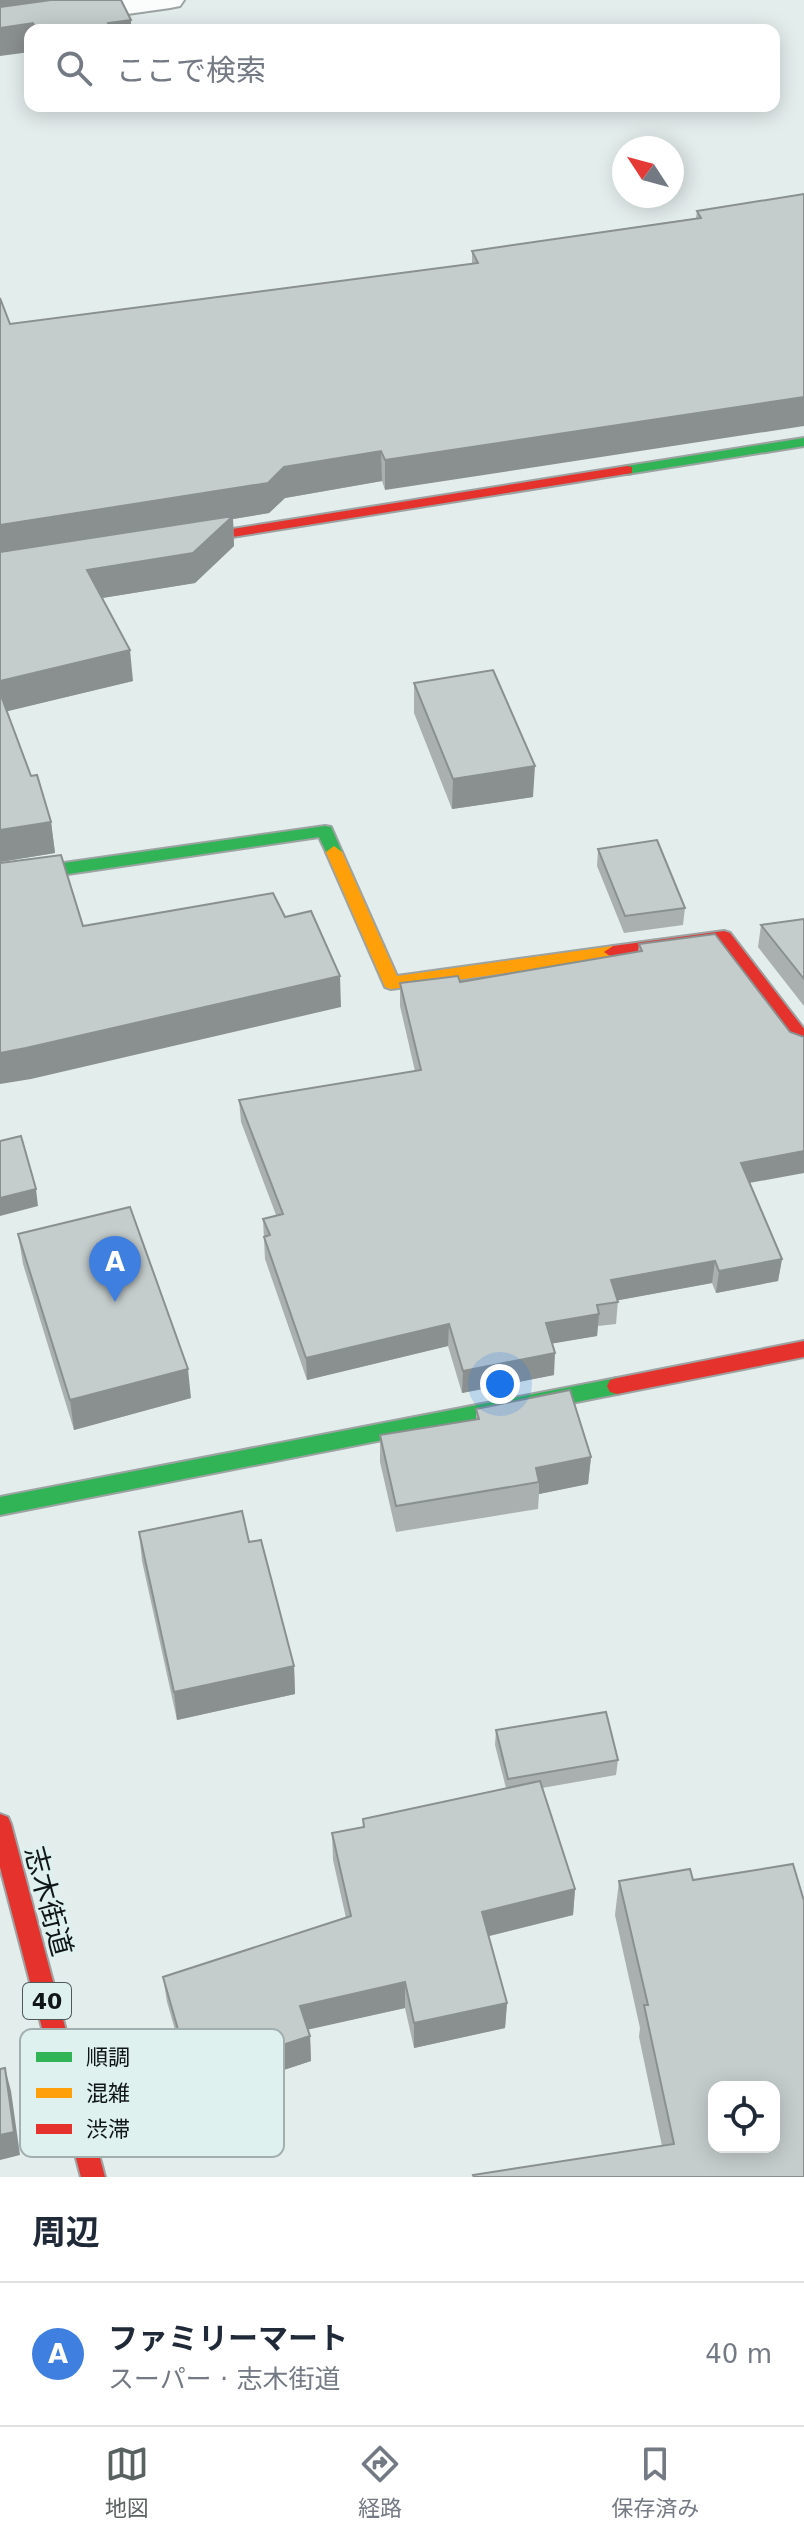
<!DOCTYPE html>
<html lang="ja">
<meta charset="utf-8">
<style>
:root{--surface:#fff;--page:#f6f6f7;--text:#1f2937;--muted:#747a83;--line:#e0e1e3;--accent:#5a6161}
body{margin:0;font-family:"DejaVu Sans","Noto Sans JP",sans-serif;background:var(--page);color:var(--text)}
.controls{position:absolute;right:24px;bottom:24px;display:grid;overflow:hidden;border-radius:16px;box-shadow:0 4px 20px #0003}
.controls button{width:72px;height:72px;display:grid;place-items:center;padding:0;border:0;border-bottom:2px solid var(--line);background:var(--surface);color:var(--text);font:40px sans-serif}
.compass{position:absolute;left:612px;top:136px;width:72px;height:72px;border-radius:50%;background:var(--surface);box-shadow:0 4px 20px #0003;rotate:306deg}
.you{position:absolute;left:500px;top:1384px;width:28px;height:28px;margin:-20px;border:6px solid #fff;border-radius:50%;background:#1a73e8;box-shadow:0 0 0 12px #1a73e833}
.badge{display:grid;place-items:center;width:52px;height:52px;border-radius:50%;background:var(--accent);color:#fff;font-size:26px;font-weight:700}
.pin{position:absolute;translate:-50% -66px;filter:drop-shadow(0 2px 4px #0008)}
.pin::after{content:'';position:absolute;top:42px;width:28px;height:24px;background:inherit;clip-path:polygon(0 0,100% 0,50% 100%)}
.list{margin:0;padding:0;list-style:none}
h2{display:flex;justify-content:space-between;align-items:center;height:104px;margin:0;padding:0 32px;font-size:34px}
h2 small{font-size:26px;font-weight:400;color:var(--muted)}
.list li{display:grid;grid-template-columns:52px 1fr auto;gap:24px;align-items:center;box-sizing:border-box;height:144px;padding:0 32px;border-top:2px solid var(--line)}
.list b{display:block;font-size:30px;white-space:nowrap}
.list p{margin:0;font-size:26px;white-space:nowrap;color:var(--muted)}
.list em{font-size:26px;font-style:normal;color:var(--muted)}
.icon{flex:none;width:44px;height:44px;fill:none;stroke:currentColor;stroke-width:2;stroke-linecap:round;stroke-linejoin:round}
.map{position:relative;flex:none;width:804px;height:2177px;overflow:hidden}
.search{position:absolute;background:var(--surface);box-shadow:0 4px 20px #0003;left:24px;right:24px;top:24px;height:88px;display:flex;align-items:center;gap:20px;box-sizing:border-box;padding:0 28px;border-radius:16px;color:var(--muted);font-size:30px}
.sheet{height:248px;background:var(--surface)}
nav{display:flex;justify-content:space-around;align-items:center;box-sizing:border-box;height:112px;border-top:2px solid var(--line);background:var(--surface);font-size:22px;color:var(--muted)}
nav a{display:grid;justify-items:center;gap:4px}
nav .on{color:var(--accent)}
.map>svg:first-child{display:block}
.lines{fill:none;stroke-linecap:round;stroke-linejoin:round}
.street-casing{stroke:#9ca3a2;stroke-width:4}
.fast-casing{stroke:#9ca3a2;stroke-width:4}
.slow-casing{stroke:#9ca3a2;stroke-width:4}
.jam-casing{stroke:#9ca3a2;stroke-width:4}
.street{fill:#fbfcfc;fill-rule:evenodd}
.fast{fill:#30b455;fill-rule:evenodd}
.slow{fill:#ff9f0a;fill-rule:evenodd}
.jam{fill:#e5322d;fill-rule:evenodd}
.wall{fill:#a9b0af}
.shaded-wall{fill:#8a908f}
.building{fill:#c5cdcc;stroke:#8a908f;stroke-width:2;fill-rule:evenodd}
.labels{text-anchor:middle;stroke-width:6;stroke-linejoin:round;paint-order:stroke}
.shield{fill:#dff1ef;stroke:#4e5857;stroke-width:2}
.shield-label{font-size:22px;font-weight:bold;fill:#101616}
.near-street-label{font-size:28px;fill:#101616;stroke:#dff1ef}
.key{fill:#dff1ef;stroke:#a1afae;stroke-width:2}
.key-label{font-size:22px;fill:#101616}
</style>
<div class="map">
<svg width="804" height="2177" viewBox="0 0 804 2177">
<rect width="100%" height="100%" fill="#e3edec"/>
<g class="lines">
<g class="street-casing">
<path id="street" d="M 112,0 L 184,0 L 180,6 L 170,8 L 0,32 L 0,16 Z"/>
</g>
<g class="fast-casing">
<path id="fast" d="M 804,438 L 804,446 L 627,474 L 620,470 L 627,466 Z
M 325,826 L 331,827 L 342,852 L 340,856 L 328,856 L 319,837 L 0,884 L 0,872 Z
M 617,1378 L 624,1380 L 627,1386 L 624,1392 L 617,1394 L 0,1515 L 0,1497 Z"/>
</g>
<g class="slow-casing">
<path id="slow" d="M 334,846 L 342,852 L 397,976 L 613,946 L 622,952 L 613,958 L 391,989 L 385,987 L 326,852 Z"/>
</g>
<g class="jam-casing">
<path id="jam" d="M 627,466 L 632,467 L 632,473 L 176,546 L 169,542 L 176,538 Z
M 724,931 L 730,933 L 804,1029 L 804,1048 L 798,1047 L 720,943 L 613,958 L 604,952 L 613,946 Z
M 804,1341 L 804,1357 L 617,1394 L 610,1392 L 607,1386 L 610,1380 L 617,1378 Z
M 0,1814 L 8,1817 L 11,1824 L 105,2177 L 81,2177 L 0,1867 Z"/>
</g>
<use href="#street" class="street"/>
<use href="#fast" class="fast"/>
<use href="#slow" class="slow"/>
<use href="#jam" class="jam"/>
</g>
<path class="wall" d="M 804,194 L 385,490 L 382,481 L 285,498 L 269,513 L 233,519 L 234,546 L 195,583 L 102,598 L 133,681 L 7,711 L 31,776 L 51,822 L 55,853 L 0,862 L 0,298 L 10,324 L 472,264 L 472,251 L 696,218 L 697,211 Z
M 414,683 L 533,797 L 452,809 L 414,713 Z
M 598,849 L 685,908 L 683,925 L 624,933 L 597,866 Z
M 804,919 L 804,1006 L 758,947 L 761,925 Z
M 639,944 L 749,1183 L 782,1259 L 778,1281 L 716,1293 L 712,1283 L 618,1300 L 616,1324 L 598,1326 L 597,1336 L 552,1343 L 554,1375 L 462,1393 L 448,1346 L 307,1380 L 265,1259 L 263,1219 L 276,1215 L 241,1122 L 239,1100 L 415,1071 L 400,1006 L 400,983 L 460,982 L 638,952 Z
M 18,1234 L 191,1398 L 74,1430 L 23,1264 Z
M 476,1409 L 591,1457 L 588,1484 L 539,1494 L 538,1509 L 396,1532 L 380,1462 L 380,1435 L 476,1419 Z
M 139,1532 L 249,1542 L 294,1666 L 295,1694 L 177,1720 L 142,1561 Z
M 496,1730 L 618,1760 L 616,1775 L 542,1788 L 575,1889 L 573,1915 L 489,1936 L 507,2003 L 505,2028 L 414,2048 L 405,2008 L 308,2029 L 310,2036 L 311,2061 L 195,2099 L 167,2002 L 163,1977 L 346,1918 L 333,1860 L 332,1833 L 363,1827 L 363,1819 L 506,1788 L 495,1745 Z
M 693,1880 L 804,2177 L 662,2146 L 639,2037 L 640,2028 L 615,1915 L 619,1881 Z"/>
<path class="shaded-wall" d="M 0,0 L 89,0 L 0,14 Z
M 131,20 L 131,30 L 109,30 L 108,23 Z
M 33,23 L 34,30 L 30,30 L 30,52 L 0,56 L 0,28 Z
M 804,397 L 804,426 L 385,490 L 385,460 Z
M 381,451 L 382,481 L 285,498 L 269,513 L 233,519 L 234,546 L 195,583 L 90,600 L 0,556 L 0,525 L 284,467 Z
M 130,650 L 133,681 L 0,713 L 0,681 Z
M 535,766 L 533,797 L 452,809 L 453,779 Z
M 51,822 L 55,853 L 0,862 L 0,830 Z
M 340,976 L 341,1007 L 31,1079 L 0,1084 L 0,1053 Z
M 804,1151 L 804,1173 L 738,1185 L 741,1163 Z
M 36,1189 L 38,1206 L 0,1216 L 0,1198 Z
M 782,1259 L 778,1281 L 716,1293 L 719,1271 Z
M 715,1261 L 712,1283 L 609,1302 L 611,1280 Z
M 599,1314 L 597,1336 L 544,1345 L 546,1323 Z
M 449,1324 L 448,1346 L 307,1380 L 306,1358 Z
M 555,1353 L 554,1375 L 462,1393 L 463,1371 Z
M 188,1369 L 191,1398 L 74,1430 L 70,1400 Z
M 591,1457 L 588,1484 L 539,1494 L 539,1482 L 536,1468 Z
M 294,1666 L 295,1694 L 177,1720 L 174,1692 Z
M 575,1889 L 573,1915 L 481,1938 L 482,1912 Z
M 405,1982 L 405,2008 L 302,2031 L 300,2006 Z
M 507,2003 L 505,2028 L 414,2048 L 414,2023 Z
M 310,2036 L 311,2061 L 195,2099 L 191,2075 Z
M 5,2068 L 11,2091 L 20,2155 L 0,2160 L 0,2135 Z"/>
<path class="building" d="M 51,0 L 121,0 L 131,20 L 108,23 L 111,30 L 36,30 L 33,23 L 0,28 L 0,7 Z
M 804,194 L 804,397 L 385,460 L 381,451 L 284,467 L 268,483 L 0,525 L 0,298 L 10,324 L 478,263 L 472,251 L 701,218 L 697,211 Z
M 233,516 L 193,553 L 87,570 L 130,650 L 0,681 L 0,552 Z
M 493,670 L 535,766 L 453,779 L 414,683 Z
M 0,693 L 31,776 L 37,775 L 51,822 L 0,830 Z
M 657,840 L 685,908 L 625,916 L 598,849 Z
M 61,855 L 83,926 L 273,893 L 285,917 L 311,911 L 340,976 L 26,1048 L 0,1053 L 0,863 Z
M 804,919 L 804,979 L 761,925 Z
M 715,934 L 790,1032 L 804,1037 L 804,1151 L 741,1163 L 782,1259 L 719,1271 L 715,1261 L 611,1280 L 618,1302 L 597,1305 L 599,1314 L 546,1323 L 555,1353 L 463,1371 L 449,1324 L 306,1358 L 264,1237 L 270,1235 L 263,1219 L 283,1214 L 239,1100 L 421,1070 L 400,983 L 458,976 L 460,982 L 642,951 L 639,944 Z
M 21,1136 L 36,1189 L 0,1198 L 0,1141 Z
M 130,1207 L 188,1369 L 70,1400 L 18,1234 Z
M 570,1390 L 591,1457 L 536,1468 L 539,1482 L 396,1506 L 380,1435 L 479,1419 L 476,1409 Z
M 242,1511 L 249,1542 L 261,1540 L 294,1666 L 174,1692 L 139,1532 Z
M 606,1712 L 618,1760 L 508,1779 L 496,1730 Z
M 540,1781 L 575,1889 L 482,1912 L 507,2003 L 414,2023 L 405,1982 L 300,2006 L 310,2036 L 191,2075 L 163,1977 L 351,1916 L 332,1833 L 364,1827 L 363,1819 Z
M 793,1864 L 804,1901 L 804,2177 L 474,2177 L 473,2175 L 674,2144 L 644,2005 L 648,2005 L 619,1881 L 690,1869 L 693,1880 ZM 714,2087 L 774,2087 L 774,2147 L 714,2147 Z
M 5,2068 L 14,2132 L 0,2135 L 0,2069 Z"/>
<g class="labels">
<rect class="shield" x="23" y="1983" width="48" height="36" rx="6"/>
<g class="shield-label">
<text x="47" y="2009">40</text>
</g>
<g class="near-street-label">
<text transform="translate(49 1901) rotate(75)" y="10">志木街道</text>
</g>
</g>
<rect x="20" y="2029" width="264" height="128" rx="12" class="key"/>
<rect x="36" y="2052" width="36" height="10" fill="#30b455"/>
<rect x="36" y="2088" width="36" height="10" fill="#ff9f0a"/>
<rect x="36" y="2124" width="36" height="10" fill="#e5322d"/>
<g class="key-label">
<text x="86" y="2065">順調</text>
<text x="86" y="2101">混雑</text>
<text x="86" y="2137">渋滞</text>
</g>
</svg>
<div class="controls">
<button><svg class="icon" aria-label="locate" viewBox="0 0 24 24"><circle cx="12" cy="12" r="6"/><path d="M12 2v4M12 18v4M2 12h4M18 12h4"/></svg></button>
</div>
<svg class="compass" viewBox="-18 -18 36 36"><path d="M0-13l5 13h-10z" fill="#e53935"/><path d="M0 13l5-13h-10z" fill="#747a83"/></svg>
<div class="you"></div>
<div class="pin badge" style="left:115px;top:1302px;background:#3f7fe0">A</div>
<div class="search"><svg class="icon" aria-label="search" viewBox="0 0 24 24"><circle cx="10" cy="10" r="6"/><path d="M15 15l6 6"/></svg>ここで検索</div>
</div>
<section class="sheet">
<h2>周辺<small></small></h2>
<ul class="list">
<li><span class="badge" style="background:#3f7fe0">A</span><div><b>ファミリーマート</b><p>スーパー · 志木街道</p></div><em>40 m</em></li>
</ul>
</section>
<nav>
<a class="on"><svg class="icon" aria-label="map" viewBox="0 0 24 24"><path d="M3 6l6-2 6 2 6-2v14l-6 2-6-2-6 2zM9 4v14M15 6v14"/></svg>地図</a>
<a><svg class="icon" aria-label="directions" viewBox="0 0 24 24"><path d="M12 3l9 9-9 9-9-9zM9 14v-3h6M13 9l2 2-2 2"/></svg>経路</a>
<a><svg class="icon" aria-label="saved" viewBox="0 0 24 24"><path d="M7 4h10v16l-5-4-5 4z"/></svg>保存済み</a>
</nav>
